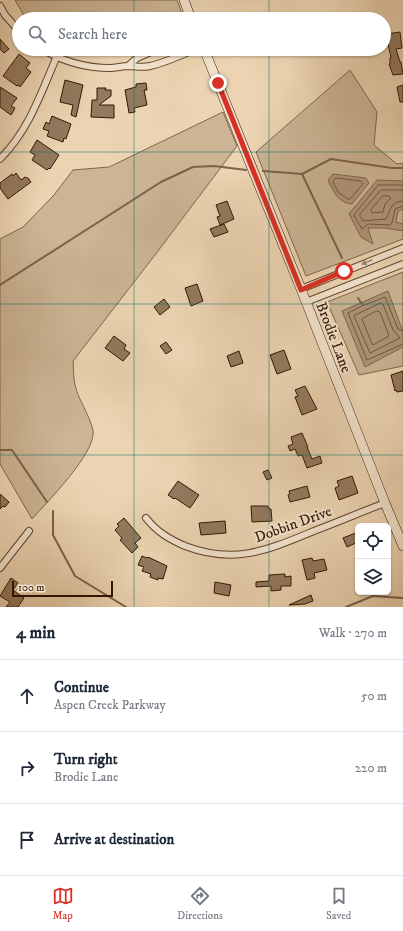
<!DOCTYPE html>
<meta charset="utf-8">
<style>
:root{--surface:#fff;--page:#f6f6f7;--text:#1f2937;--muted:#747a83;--line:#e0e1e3;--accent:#d93025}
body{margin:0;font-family:"IM FELL DW Pica",serif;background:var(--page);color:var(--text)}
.controls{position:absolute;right:12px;bottom:12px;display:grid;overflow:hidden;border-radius:6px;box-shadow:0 1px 3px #0004}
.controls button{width:36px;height:36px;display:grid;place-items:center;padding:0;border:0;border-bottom:1px solid var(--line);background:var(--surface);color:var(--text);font:20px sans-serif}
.scale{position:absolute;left:12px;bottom:10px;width:101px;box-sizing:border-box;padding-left:4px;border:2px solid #321703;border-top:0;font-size:11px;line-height:14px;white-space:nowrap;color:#321703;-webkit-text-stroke:3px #f3e3cd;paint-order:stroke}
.stop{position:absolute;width:12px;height:12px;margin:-9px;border:3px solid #d93025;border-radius:50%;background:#fff}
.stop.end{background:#d93025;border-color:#fff;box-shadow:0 1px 4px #0008}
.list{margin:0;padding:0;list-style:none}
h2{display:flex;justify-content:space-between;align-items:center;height:52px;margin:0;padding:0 16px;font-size:17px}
h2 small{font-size:13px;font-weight:400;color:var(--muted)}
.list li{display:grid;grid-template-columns:26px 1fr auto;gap:12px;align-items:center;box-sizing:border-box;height:72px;padding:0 16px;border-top:1px solid var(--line)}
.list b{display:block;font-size:15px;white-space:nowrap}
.list p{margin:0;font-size:13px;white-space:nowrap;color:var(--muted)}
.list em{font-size:13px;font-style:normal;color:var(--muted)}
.icon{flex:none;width:22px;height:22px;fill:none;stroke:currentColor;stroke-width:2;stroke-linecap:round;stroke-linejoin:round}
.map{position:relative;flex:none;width:403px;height:607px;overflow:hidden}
.search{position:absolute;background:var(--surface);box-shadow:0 1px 3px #0004;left:12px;right:12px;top:12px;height:44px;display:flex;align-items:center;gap:10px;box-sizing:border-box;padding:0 14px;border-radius:22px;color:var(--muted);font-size:15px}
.sheet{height:268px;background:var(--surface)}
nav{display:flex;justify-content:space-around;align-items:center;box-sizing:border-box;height:56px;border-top:1px solid var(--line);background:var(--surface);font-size:11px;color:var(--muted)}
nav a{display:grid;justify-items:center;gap:2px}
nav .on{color:var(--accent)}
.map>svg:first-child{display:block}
.green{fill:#ccb494;stroke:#7f664c}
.water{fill:#ad9476;stroke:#7c6248}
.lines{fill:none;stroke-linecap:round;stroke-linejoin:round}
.shore{stroke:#70563c;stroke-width:1}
.stream{stroke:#7c6248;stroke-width:2}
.building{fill:#93795e;stroke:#321703}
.minor-casing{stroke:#60462f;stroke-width:8}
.secondary-casing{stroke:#321703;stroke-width:10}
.minor{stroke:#f3e3cd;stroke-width:6}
.secondary{stroke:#f3e3cd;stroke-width:9}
.oneway{fill:#9c8772}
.route{stroke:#d93025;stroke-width:5}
.grid{fill:none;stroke:#0f766e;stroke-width:1;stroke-opacity:0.55}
.labels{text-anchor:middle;stroke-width:4;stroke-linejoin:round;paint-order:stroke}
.street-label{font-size:15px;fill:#321703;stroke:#f3e3cd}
</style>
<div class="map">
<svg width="403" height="607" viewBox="0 0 403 607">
<rect width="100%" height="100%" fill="#ecd4b2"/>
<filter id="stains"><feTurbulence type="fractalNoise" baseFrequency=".005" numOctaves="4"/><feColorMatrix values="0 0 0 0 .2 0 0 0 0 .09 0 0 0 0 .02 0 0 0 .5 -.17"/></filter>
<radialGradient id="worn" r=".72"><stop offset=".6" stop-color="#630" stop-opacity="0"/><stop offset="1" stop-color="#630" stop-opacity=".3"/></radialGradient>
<path class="green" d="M 15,0 L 177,0 L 184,19 L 26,19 Z
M 350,70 L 377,112 L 374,145 L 397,164 L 403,163 L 403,239 L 306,276 L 256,152 Z
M 223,112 L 237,146 L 155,255 L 73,361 C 74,368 73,377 75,385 C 78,399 89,414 93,430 C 97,452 47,502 32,519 L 0,464 L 0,239 L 23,227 L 54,195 L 73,170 L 109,167 Z
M 403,272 L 403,366 L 359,375 L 327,302 Z"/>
<path class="water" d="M 333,174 L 366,178 L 369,183 L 352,204 C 338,203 333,191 328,180 Z
M 377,180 L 403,181 L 403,209 L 398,211 L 396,222 L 403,224 L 403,231 L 385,228 L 368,228 L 373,244 L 361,237 L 349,214 Z
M 388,291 L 403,332 L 403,347 L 365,367 L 342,311 Z"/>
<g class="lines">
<path class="shore" d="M 336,178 L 361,181 L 363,184 L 350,199 L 348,199 L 338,192 L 333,182 Z
M 403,185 L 378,185 L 354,215 L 362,229 L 368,224 L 390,225 L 392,223 L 395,209 L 403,206
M 403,190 L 381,190 L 360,214 L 360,216 L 363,221 L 386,219 C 391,210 390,202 403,201
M 383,196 L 389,196 L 391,198 L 385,204 L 383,212 L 372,213 L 371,210 Z
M 381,303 L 383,304 L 393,330 L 400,338 L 370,353 L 354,316 Z
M 377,311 L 380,312 L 389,336 L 373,345 L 372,344 L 362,319 Z
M 403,331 L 398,329 L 385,297 L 362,306 L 348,313 L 367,360 L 403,344"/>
<path class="stream" d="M 263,171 L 302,174 L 342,258
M 302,174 L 331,159 L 392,168 L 403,168
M 0,285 L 161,182 L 193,167 L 214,166 L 246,170
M 358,298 L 362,304
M 0,450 L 12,450 L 47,502
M 53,511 L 53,535 L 75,576 L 126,607
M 346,607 L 373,596 L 403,598"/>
</g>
<path class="building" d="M 400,32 L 402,48 L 396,49 L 400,62 L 401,62 L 403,74 L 393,75 L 389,64 L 390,64 L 390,58 L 391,58 L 386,34 Z
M 0,39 L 9,49 L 4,53 L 0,49 Z
M 19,54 L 30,63 L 26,68 L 31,72 L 20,87 L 18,85 L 17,86 L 3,76 Z
M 65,80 L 83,85 L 76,117 L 71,115 L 73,105 L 60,102 Z
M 146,83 L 147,90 L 144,90 L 147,105 L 134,108 L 135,112 L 129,113 L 125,90 L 136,87 L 136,84 Z
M 403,85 L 403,102 L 400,102 L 397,87 Z
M 0,87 L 17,98 L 11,106 L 15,108 L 11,115 L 0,107 Z
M 97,88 L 106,88 L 105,90 L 111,90 L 111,96 L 99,105 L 114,105 L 114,118 L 91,117 L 92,100 L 97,100 Z
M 52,116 L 71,124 L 66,139 L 64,138 L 63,142 L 47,136 L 49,131 L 43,129 L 46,122 L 49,124 Z
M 37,140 L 59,155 L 50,169 L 49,168 L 47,170 L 32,160 L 35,155 L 30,152 Z
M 16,173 L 21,180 L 25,177 L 27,178 L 28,178 L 31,182 L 8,199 L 0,188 L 0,183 L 12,174 L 13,176 Z
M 227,201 L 234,219 L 220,225 L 217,217 L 220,216 L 216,205 Z
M 224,224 L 228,232 L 214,237 L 210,229 Z
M 197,284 L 203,301 L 191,306 L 185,288 Z
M 164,299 L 170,307 L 160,315 L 154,307 Z
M 114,336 L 126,345 L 124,349 L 130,353 L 123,361 L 105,348 Z
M 166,342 L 172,350 L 166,354 L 160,346 Z
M 284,350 L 291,369 L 277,374 L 270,355 Z
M 239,351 L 243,363 L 231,367 L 227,356 Z
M 403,371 L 403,391 L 397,392 L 396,390 L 395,391 L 391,375 Z
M 305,386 L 317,409 L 302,415 L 295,397 L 298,396 L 295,390 Z
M 302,433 L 308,447 L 307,447 L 312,459 L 320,456 L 322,463 L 307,468 L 302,455 L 298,456 L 295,449 L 290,451 L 288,446 L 293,444 L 291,437 Z
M 268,470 L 272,478 L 267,480 L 263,472 Z
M 352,476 L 358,493 L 339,500 L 335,488 L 339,486 L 337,481 Z
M 178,481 L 199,495 L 190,508 L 175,498 L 174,499 L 168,495 Z
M 307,486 L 310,497 L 290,502 L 288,495 L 290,494 L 289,491 Z
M 0,494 L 9,502 L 5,507 L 3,506 L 0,509 Z
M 251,506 L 268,506 L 269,509 L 271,509 L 272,521 L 252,522 Z
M 124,518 L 141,538 L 135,543 L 138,547 L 132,553 L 120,540 L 122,538 L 115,530 L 119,526 L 117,524 Z
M 225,521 L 226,533 L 201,535 L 199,523 Z
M 358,532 L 358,542 L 347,547 L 343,538 Z
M 142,556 L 147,558 L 148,557 L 167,566 L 163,579 L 158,578 L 158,580 L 150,577 L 151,574 L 142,571 L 144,567 L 138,565 Z
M 312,558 L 313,561 L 324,559 L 327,570 L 314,573 L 315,578 L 307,580 L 302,560 Z
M 285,574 L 285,577 L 291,576 L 291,586 L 281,586 L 281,590 L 271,591 L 271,586 L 256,587 L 256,582 L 269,581 L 269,575 Z
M 11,578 L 18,583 L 13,590 L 24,598 L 18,607 L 6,607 L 10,602 L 0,596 Z
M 215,582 L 231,585 L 229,596 L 214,593 Z
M 311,595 L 313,601 L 305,604 L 289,605 Z"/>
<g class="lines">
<g class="minor-casing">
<path id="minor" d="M 0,6 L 5,15 L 19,31
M 42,49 C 62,61 86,68 110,68 C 116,68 122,66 128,66 C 136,66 142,68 150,66 C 165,63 181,55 196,49
M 128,66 L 137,58 L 158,49
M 0,159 C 29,130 41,93 57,56
M 301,289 L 403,248
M 306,302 L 403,264
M 146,518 C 157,532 169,539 185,546 C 235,565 268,550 314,531 C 338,522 361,512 385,503
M 0,568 L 29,531"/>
</g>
<g class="secondary-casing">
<path id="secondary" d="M 184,0 L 191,19
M 204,49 L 301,289 L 385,503 L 403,546"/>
</g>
<use href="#minor" class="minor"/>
<use href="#secondary" class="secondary"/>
</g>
<defs><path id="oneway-solid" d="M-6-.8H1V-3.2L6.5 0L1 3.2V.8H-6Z"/></defs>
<use class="oneway" href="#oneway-solid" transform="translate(367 262) rotate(158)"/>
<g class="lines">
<path class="route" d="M 218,83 L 301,290 L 344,271"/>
</g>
<path class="grid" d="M 134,0 L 134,19M 269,0 L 269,19M 134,49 L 134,607M 269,49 L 269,607M 0,152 L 403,152M 0,304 L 403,304M 0,455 L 403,455"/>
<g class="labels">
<g class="street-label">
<text transform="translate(334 337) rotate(69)" y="5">Brodie Lane</text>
<text transform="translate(293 524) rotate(-20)" y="5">Dobbin Drive</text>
</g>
</g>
<rect width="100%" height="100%" filter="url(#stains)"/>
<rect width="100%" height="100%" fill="url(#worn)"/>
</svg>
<div class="controls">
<button><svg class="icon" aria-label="locate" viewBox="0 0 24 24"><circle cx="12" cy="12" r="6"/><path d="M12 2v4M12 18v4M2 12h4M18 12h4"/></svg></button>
<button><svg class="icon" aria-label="layers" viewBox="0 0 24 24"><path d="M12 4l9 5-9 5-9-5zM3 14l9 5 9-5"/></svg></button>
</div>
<div class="scale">100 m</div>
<div class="stop" style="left:344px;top:271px"></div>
<div class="stop end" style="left:218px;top:83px"></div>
<div class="search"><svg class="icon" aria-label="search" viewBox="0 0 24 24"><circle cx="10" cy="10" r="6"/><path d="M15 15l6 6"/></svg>Search here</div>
</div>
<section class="sheet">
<h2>4 min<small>Walk · 270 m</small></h2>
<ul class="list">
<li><svg class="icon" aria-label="ahead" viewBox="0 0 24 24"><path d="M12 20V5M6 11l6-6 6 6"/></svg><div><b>Continue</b><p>Aspen Creek Parkway</p></div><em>50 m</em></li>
<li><svg class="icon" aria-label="right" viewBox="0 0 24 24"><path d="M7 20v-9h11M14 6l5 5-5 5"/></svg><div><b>Turn right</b><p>Brodie Lane</p></div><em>220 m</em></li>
<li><svg class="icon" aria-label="arrive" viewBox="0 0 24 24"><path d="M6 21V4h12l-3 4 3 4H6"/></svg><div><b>Arrive at destination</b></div></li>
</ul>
</section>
<nav>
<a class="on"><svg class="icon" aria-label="map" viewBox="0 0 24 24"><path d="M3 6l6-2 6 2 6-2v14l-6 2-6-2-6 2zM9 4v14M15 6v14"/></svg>Map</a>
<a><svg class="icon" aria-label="directions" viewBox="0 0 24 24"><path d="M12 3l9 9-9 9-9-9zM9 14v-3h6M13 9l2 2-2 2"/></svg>Directions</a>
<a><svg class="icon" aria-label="saved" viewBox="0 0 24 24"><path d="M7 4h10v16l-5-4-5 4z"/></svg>Saved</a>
</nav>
